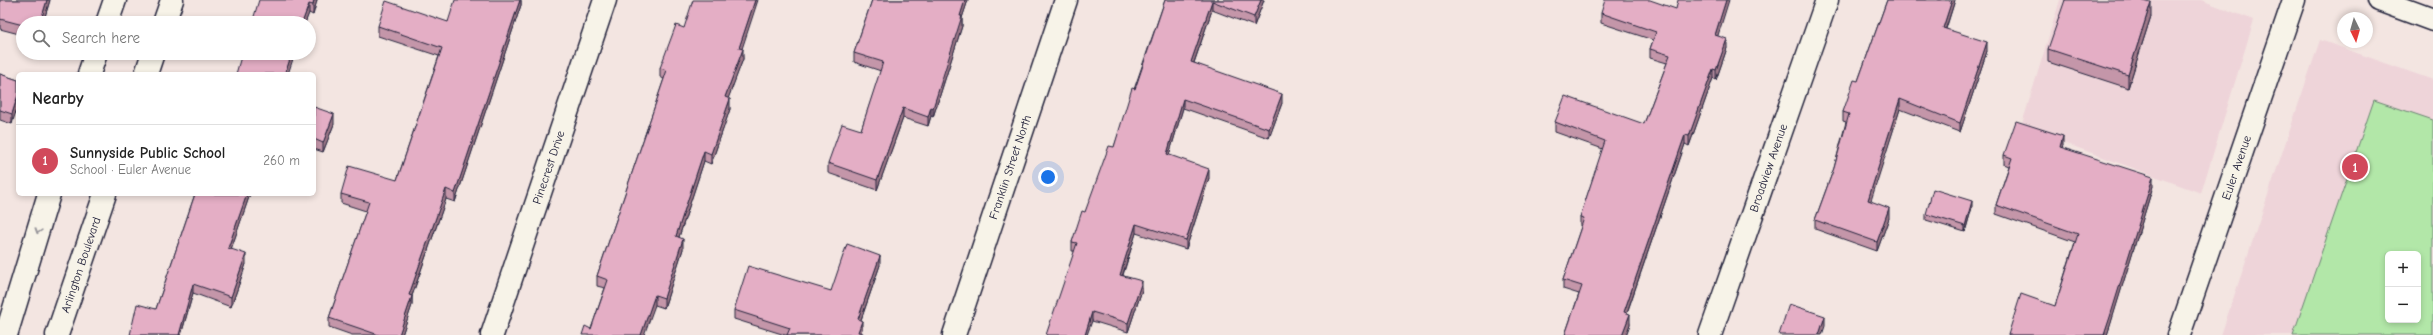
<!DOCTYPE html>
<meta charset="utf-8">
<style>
:root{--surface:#fff;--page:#f6f6f6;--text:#222;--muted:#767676;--line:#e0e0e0;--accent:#d1495b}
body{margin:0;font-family:"Comic Neue",sans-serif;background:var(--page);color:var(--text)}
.controls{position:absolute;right:12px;bottom:12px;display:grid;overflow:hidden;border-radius:6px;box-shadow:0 2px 6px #0003}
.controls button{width:36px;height:36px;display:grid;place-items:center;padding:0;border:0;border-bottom:1px solid var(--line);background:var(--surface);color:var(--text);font:20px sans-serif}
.compass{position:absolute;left:2337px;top:12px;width:36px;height:36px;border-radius:50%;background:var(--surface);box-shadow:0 2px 6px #0003;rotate:175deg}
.you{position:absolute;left:1048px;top:177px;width:14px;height:14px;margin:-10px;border:3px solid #fff;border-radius:50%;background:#1a73e8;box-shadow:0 0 0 6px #1a73e833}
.badge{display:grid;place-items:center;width:26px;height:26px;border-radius:50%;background:var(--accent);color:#fff;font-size:13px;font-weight:700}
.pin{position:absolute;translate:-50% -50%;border:2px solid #fff;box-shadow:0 1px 4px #0006}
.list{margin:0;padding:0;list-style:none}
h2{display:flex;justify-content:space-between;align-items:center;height:52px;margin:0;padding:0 16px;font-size:17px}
h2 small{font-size:13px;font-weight:400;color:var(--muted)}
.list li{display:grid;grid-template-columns:26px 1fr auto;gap:12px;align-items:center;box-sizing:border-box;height:72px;padding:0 16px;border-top:1px solid var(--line)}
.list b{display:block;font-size:15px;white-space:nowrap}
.list p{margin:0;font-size:13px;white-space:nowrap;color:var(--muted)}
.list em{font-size:13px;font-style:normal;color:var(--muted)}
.icon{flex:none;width:22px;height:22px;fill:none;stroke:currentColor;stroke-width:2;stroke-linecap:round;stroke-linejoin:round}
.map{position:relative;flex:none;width:2433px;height:335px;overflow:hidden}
.search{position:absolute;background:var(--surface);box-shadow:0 2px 6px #0003;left:16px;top:16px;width:300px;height:44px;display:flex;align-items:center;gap:10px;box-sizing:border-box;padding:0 14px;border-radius:22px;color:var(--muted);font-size:15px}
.panel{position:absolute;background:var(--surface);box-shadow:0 2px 6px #0003;left:16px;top:72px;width:300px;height:124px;border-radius:6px}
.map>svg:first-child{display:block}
.built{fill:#eed4d9;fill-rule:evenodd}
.green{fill:#b2e7a8;stroke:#6a8472;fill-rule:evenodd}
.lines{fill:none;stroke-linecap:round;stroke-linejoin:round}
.street-casing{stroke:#22223b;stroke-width:25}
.secondary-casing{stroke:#22223b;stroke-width:25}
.street{stroke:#f7f3e8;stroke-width:22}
.secondary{stroke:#f7f3e8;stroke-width:22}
.wall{fill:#c496a9;stroke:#22223b}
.shaded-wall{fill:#a07a8a;stroke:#22223b}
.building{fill:#e4aec5;stroke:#22223b}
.oneway{stroke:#97959a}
.labels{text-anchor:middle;stroke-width:3;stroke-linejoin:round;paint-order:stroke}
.street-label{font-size:12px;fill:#22223b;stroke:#f7f3e8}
</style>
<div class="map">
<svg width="2433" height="335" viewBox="0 0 2433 335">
<rect width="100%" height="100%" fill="#f3e5e1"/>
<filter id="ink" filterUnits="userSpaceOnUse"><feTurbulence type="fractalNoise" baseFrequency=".025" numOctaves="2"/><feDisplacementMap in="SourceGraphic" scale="8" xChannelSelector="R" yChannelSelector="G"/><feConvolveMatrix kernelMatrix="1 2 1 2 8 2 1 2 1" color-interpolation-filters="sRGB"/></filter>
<g filter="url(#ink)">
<path class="built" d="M 2060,0 L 2201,0 L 2254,20 L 2201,193 L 2021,127 Z
M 2320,40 L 2433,80 L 2433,335 L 2221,335 ZM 2388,254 L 2418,254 L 2418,320 L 2388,320 Z"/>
<path class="green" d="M 2374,100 L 2433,120 L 2433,335 L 2293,335 ZM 2388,254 L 2418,254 L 2418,320 L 2388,320 Z"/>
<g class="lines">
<g class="street-casing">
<g id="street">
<path d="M 107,23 L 115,0"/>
<path d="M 164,23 L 172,0"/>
<path d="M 89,74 L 96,53"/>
<path d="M 146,74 L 153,53"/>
<path d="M 6,335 L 49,194"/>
<path id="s1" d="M 57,335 L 105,194"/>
<path id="s2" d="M 492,335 L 605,0"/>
<path id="s3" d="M 1710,335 L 1827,0"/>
<path id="s4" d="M 2179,335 L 2294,0"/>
</g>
</g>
<g class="secondary-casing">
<g id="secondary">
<path d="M 2379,0 L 2433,20"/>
<path id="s5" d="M 954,335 L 1066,0"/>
</g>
</g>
<use href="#street" class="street"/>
<use href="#secondary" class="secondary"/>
</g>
<path class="wall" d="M 0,0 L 50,0 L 43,23 L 23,23 L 23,35 L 0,29 Z
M 317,0 L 313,15 L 309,13 L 305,23 L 252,23 Z
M 521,0 L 521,5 L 455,202 L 446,199 L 412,296 L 412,305 L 402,335 L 352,335 L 329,327 L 329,318 L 366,211 L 341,203 L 341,194 L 397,180 L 439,56 L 378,36 L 378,26 L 448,22 Z
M 872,0 L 968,0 L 962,18 L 962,26 L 933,117 L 931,116 L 928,126 L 903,118 L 877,190 L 828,173 L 828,163 L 861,130 L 881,71 L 854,62 L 854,53 Z
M 1165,0 L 1264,0 L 1254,26 L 1212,10 L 1194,63 L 1282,103 L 1269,138 L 1183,108 L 1169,155 L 1209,178 L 1186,249 L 1136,233 L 1123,275 L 1142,290 L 1128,332 L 1092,321 L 1074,251 L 1072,251 L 1072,242 L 1114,147 Z
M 1887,0 L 1955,0 L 1946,29 L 1987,51 L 1960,132 L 1900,109 L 1870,201 L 1889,218 L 1877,251 L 1815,229 L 1815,220 L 1834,168 L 1846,122 L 1843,121 L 1843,112 L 1858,81 Z
M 1601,13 L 1717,36 L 1727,48 L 1716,80 L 1713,78 L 1689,146 L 1685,144 L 1627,313 L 1630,324 L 1626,335 L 1565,335 L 1579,294 L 1563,289 L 1563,280 L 1581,227 L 1580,226 L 1580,217 L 1603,149 L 1555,132 L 1555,122 L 1644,124 L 1667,63 L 1650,58 L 1650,49 L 1653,40 L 1601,23 Z
M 2151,16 L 2128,88 L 2048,62 L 2048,49 Z
M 684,28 L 742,49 L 743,59 L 728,98 L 730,109 L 711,164 L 704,161 L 679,237 L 683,249 L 664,308 L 655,305 L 591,329 L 605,288 L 597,286 L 597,276 L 664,79 L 660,77 L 660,68 Z
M 0,74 L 18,80 L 12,124 L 0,120 Z
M 314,107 L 334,124 L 323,152 L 314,149 Z
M 2063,145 L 2062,148 L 2153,186 L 2107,335 L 2008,335 L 2055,306 L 2075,242 L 1996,214 L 1996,205 L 2009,166 L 2004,164 L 2004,155 Z
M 195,194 L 250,194 L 231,249 L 246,264 L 231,307 L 193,293 L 181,335 L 130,335 L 156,309 Z
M 1972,207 L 1965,232 L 1926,220 L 1926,214 Z
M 880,265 L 861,320 L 862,329 L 860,333 L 863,335 L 785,335 L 734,319 L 734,310 L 831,291 Z"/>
<path class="shaded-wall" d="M 47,0 L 50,0 L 43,23 L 40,23 Z
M 314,0 L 317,0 L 313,15 L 313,5 Z
M 520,0 L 521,0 L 521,5 L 455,202 L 455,193 Z
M 755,0 L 758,0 L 739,58 L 739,48 Z
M 965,0 L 968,0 L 962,18 L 962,26 L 933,117 L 933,108 L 960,16 Z
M 1261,0 L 1264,0 L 1254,26 L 1254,17 Z
M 1726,0 L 1729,0 L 1715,45 L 1715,35 Z
M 1952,0 L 1955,0 L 1943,37 L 1943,28 Z
M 1212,1 L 1212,10 L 1191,71 L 1191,62 Z
M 2151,2 L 2151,16 L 2128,88 L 2128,75 Z
M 309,4 L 309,13 L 305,23 L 302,23 Z
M 1727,39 L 1727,48 L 1716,80 L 1716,70 Z
M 1987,42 L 1987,51 L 1960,132 L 1960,123 Z
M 743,49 L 743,59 L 725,107 L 725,97 Z
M 292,53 L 295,53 L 288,74 L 285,74 Z
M 1713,69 L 1713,78 L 1689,146 L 1689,136 Z
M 1282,94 L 1282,103 L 1269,138 L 1269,129 Z
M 18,95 L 18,105 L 12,124 L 12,114 Z
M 730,99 L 730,109 L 711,164 L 711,154 Z
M 1183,99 L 1183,108 L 1167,162 L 1167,154 Z
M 1900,99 L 1900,109 L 1868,210 L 1868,200 Z
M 931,107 L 931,116 L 928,126 L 928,117 Z
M 903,108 L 903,118 L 877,190 L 877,180 Z
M 334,114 L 334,124 L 323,152 L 323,143 Z
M 1685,135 L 1685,144 L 1624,321 L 1624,312 Z
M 2063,136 L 2063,145 L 2060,156 L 2060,147 Z
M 704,151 L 704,161 L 676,246 L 676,236 Z
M 1209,169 L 1209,178 L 1186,249 L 1186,240 Z
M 2153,177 L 2153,186 L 2110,326 L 2107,335 L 2104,335 Z
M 446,189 L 446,199 L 409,304 L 409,295 Z
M 247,194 L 250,194 L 228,258 L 228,248 Z
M 1972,201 L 1972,207 L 1965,232 L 1965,226 Z
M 1889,208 L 1889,218 L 1877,251 L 1877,242 Z
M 1136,224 L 1136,233 L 1120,283 L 1120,275 Z
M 683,239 L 683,249 L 664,308 L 664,298 Z
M 246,254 L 246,264 L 231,307 L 231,297 Z
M 880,256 L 880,265 L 858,328 L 858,319 Z
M 1142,281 L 1142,290 L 1128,332 L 1128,323 Z
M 193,284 L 193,293 L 181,335 L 179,335 Z
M 655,295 L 655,305 L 644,335 L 641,335 Z
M 412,296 L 412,305 L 402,335 L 399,335 Z
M 1092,312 L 1092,321 L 1087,335 L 1085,335 Z
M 1630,314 L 1630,324 L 1626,335 L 1622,335 Z
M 1825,316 L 1825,326 L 1822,335 L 1819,335 Z
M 862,321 L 862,329 L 860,335 L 858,332 Z"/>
<path class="building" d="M 0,0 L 47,0 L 40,23 L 23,23 L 23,25 L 0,19 Z
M 259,0 L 314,0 L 313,5 L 309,4 L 302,23 L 252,23 Z
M 455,0 L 520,0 L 455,193 L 446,189 L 409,295 L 412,296 L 399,335 L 379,335 L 329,318 L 369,202 L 341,194 L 349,166 L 397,180 L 442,48 L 378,26 L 386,1 L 448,22 Z
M 693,0 L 755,0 L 739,48 L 743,49 L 725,97 L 730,99 L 711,154 L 704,151 L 676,236 L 683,239 L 664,298 L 655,295 L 641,335 L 582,335 L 585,326 L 591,329 L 608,280 L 597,276 L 667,70 L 660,68 L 676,25 L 684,28 Z
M 872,0 L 965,0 L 960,16 L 962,16 L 933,108 L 931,107 L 928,117 L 903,108 L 877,180 L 828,163 L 842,124 L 861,130 L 883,62 L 854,53 Z
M 1165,0 L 1261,0 L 1254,17 L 1212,1 L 1191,62 L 1282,94 L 1269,129 L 1183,99 L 1167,154 L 1209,169 L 1186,240 L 1136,224 L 1120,275 L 1142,281 L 1128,323 L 1092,312 L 1085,335 L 1046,335 L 1077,243 L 1072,242 L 1082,211 L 1085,212 L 1109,146 L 1114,147 L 1132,88 L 1135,89 Z
M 1605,0 L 1650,0 L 1676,9 L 1678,0 L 1726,0 L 1715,35 L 1727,39 L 1716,70 L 1713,69 L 1689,136 L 1685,135 L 1624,312 L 1630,314 L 1622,335 L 1565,335 L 1582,286 L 1563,280 L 1584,218 L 1580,217 L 1605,141 L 1555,122 L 1565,96 L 1644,124 L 1670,55 L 1650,49 L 1656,32 L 1601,13 Z
M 1887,0 L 1952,0 L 1943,28 L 1987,42 L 1960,123 L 1900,99 L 1868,200 L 1889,208 L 1877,242 L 1815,220 L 1834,168 L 1849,114 L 1843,112 L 1854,80 L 1858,81 Z
M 2065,0 L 2144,0 L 2151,2 L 2128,75 L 2048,49 Z
M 242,53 L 292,53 L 285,74 L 236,74 Z
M 0,74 L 18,80 L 18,95 L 12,114 L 0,110 Z
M 314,107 L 334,114 L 323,143 L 314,139 Z
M 2016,121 L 2063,136 L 2060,147 L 2153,177 L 2110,317 L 2104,335 L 2008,335 L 2021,294 L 2055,306 L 2078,234 L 1996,205 L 2012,158 L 2004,155 Z
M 1933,189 L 1972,201 L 1965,226 L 1926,214 Z
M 195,194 L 247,194 L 228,248 L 246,254 L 231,297 L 193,284 L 179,335 L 130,335 L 137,304 L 156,309 Z
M 847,244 L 880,256 L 858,319 L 862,321 L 858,332 L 863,333 L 862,335 L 787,335 L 790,328 L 734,310 L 748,266 L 831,291 Z
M 1789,304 L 1825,316 L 1819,335 L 1779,335 Z"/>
<defs><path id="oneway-chevron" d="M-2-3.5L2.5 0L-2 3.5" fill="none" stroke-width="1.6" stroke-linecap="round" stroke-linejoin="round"/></defs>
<use class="oneway" href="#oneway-chevron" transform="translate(38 231) rotate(107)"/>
</g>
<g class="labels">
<g class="street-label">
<text dy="4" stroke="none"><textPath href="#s4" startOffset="177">Euler Avenue</textPath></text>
<text dy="4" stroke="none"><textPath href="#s2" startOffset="177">Pinecrest Drive</textPath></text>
<text dy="4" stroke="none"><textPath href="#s5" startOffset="177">Franklin Street North</textPath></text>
<text dy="4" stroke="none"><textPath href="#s3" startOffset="177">Broadview Avenue</textPath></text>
<text dy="4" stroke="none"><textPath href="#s1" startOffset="74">Arlington Boulevard</textPath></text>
</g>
</g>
</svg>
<div class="controls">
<button>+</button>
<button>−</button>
</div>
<svg class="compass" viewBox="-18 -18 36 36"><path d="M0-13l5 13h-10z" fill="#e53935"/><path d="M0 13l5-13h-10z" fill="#767676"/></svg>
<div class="you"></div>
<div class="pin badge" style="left:2355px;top:167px">1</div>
<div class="search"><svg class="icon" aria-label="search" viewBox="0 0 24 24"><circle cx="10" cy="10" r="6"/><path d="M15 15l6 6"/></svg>Search here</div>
<section class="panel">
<h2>Nearby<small></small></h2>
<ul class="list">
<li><span class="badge">1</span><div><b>Sunnyside Public School</b><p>School · Euler Avenue</p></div><em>260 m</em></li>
</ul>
</section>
</div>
